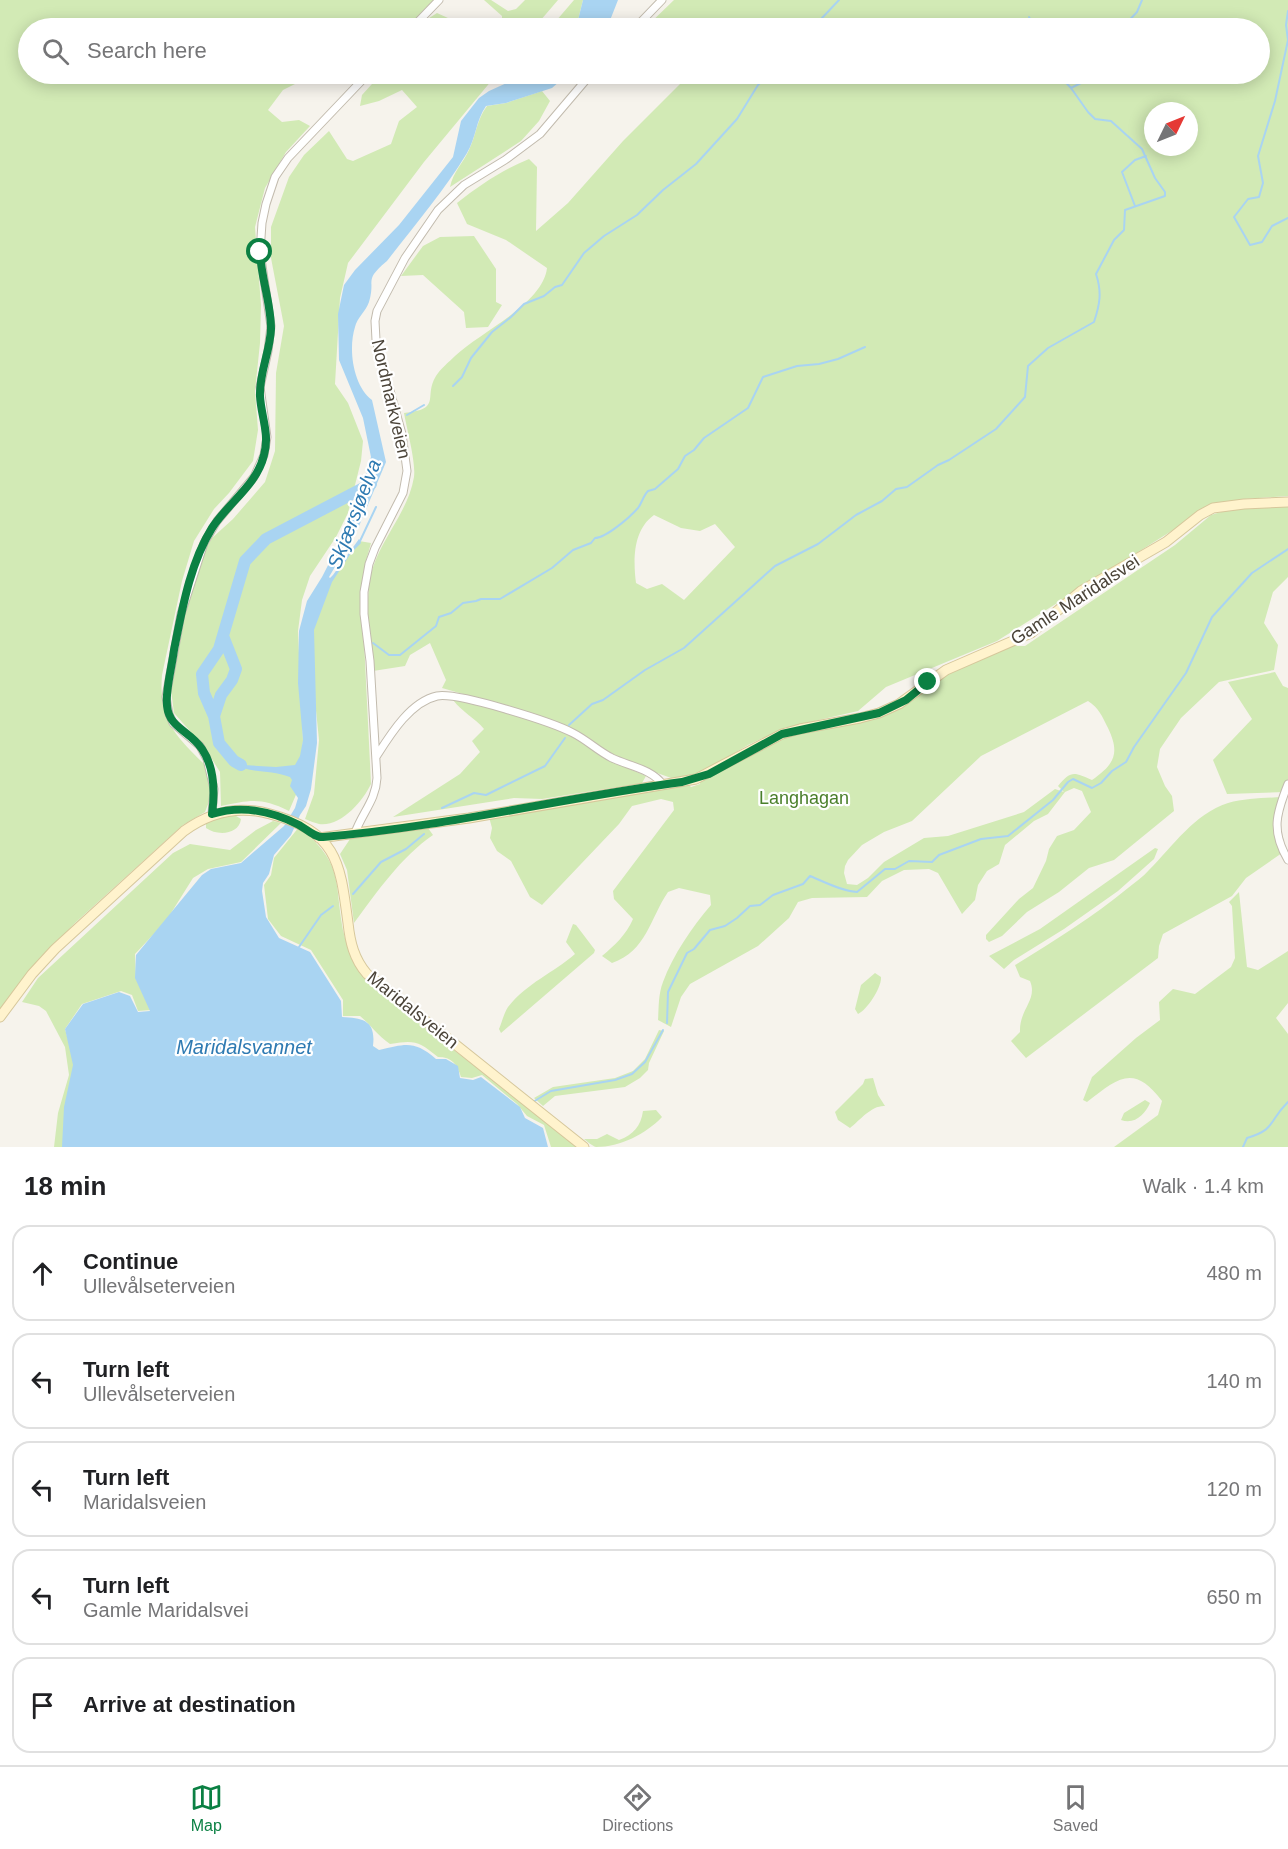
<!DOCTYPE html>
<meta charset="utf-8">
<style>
:root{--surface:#fff;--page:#f6f6f6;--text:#202124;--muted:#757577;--line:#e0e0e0;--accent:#0b8043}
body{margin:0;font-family:Helvetica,sans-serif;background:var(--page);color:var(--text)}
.compass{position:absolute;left:1144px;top:102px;width:54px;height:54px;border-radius:50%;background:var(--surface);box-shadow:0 3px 15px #0003;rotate:47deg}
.stop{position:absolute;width:18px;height:18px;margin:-14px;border:4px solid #0b8043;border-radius:50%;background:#fff}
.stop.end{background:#0b8043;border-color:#fff;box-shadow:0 2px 6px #0008}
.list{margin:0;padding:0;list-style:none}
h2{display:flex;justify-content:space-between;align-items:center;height:78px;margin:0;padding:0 24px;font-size:26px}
h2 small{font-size:20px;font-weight:400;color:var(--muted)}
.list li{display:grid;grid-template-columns:39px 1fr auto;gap:18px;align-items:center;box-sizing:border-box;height:96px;margin:0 12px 12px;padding:0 12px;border:2px solid var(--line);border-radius:18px}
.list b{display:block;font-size:22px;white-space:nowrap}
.list p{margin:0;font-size:20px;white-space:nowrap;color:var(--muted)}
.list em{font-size:20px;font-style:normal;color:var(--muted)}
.icon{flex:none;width:33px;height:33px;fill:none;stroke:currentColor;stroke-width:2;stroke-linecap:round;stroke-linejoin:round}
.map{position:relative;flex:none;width:1288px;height:1147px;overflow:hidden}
.search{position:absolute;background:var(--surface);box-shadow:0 3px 15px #0003;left:18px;right:18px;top:18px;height:66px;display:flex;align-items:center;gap:15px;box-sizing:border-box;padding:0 21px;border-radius:33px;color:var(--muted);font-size:22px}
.sheet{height:618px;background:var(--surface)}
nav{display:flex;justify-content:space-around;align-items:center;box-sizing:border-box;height:84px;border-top:2px solid var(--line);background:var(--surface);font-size:16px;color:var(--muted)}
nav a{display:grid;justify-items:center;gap:3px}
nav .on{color:var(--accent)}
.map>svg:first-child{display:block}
.green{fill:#d2eab5;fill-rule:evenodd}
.water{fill:#a9d4f2}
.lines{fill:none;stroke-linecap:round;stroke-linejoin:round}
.stream{stroke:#a9d4f2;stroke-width:2}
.river{stroke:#a9d4f2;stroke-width:12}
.street-casing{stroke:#c2bbae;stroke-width:9}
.secondary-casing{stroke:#d6c79b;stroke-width:11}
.street{stroke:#fff;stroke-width:7}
.secondary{stroke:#fff3cd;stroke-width:9}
.route{stroke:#0b8043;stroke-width:8}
.labels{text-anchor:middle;stroke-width:4.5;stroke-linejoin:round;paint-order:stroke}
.street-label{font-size:18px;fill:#4b4439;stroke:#fff}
.park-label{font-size:18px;fill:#4a7f2a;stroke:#fff}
.water-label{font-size:20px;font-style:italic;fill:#2e7ab2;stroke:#fff}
</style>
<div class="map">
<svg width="1288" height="1147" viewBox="0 0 1288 1147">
<rect width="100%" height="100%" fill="#f6f3ec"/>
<path class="green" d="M 0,0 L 434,0 L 407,28 L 28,28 L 28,74 L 332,74 L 307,78 L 283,90 L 268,110 L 282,122 L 299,120 L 310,126 L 286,152 L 265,188 L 255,227 L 261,305 L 260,343 L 255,391 L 258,430 L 253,461 L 229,493 L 214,509 L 194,541 L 182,581 L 162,675 C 158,725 180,739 212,772 L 212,794 L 205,812 L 183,825 L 76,922 L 53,946 L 0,1010 Z
M 484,0 L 491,0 L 508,11 L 516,9 L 525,0 L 558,0 L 534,28 L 502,28 L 502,16 Z
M 574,0 L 583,0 L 576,28 L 550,28 Z
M 674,0 L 1288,0 L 1288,496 L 1245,499 L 1208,508 L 997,641 L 886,687 L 858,711 L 784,728 L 748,745 L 701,773 L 674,779 L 615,758 L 547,718 L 442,688 L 446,680 L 430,643 L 410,655 L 405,666 L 373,671 C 370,641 365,609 370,579 C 377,542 408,514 414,477 C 416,462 407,430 404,413 C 443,409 423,397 436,376 C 440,369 449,362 455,356 C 480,332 543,304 547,268 L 506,240 L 467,224 L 457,203 C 480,185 502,170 529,159 L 537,167 L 536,231 L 568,203 L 623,141 L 686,78 L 688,74 L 1260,74 L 1260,28 L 645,28 ZM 1153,111 L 1189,111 L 1189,147 L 1153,147 ZM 654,515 L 681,528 L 700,531 L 715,524 L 735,547 L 684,600 L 662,584 L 647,589 L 636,583 C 633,559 633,530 654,515 Z
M 437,13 L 448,18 L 457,28 L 419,28 L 426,20 Z
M 381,74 L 497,74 L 424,162 L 348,263 L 340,298 L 335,384 L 348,403 L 363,441 L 361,461 L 348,513 L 336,537 L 310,576 L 302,600 L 298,631 L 303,741 L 298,790 L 289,811 C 261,797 250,800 221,806 L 220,772 L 205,748 L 174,713 L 171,690 L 194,568 L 212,538 L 233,519 L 265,482 L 275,451 L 276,373 L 284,326 L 271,258 L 271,227 L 289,177 L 304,155 L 329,131 L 347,159 L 353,161 L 391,144 L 399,121 L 417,107 L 402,90 L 379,101 L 360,106 L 362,95 Z
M 542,91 L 550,101 L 539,121 L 521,141 L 450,187 C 453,172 463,163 469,150 C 476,135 477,119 487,106 L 506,103 Z
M 474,236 L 496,269 L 496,302 L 502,305 L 488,327 L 466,328 L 464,312 L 423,275 L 401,276 L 423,246 L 440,237 Z
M 1288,501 L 1288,577 L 1273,592 L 1264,623 L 1278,645 L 1274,670 L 1219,682 L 1181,718 L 1160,749 L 1157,767 L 1165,786 L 1172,796 L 1174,811 L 1114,860 L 1089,868 L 1059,892 L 1027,912 L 1002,936 L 989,942 L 986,939 L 986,935 L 1019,899 L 1033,888 L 1046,861 L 1049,849 L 1057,836 L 1074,830 L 1091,812 L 1082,791 L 1074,788 L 1065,792 L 1048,814 L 1034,821 L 1005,845 L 999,864 L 987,871 L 978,885 L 975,900 L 962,914 L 938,873 L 929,869 L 904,870 L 882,881 L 867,897 L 812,898 L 798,902 L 789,918 L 758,946 L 690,984 L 681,997 L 671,1027 L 658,1020 C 659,1008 658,995 663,982 C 673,955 692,927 711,905 L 710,895 L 679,888 L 668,892 C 650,918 647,951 612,963 L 602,956 C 615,945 626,935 633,919 L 614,899 L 613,891 L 674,810 L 673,802 L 661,799 L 632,806 L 619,824 L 542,905 L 530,897 L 511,861 L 497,851 L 490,838 L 492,828 L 489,817 L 687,783 L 691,787 L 700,784 L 701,775 L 783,734 L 890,709 L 955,670 L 1008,646 L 1025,646 L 1175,545 L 1211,515 L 1241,506 ZM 1088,701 C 1099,708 1102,716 1108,728 C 1120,753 1115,764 1092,780 C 1074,772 1071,770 1058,786 L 1064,792 L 1055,789 L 1024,812 L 948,836 L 924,838 L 884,862 L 868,878 L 857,885 L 847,884 L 844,873 L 845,866 L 848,860 L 862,845 L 884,832 L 912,821 L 981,756 Z
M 359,541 L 371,543 L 366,561 L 362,600 L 371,784 C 363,801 341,827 319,824 C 315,823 310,821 305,819 L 314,794 L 319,740 L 310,651 L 317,611 L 334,575 Z
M 1275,672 L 1283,686 L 1288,688 L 1288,785 L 1285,792 L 1227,794 L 1213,760 L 1252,719 L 1228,682 Z
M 453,700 L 462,700 L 542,723 L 579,740 L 611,761 L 646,776 L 642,783 L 542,799 L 514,798 L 393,817 L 460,774 L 480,752 L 472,741 L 484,729 C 475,718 462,712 453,700 Z
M 1283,797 C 1274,822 1272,828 1282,853 L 1246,878 L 1232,896 L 1163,934 L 1159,946 L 1158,958 L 1026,1058 L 1011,1041 L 1020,1032 C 1019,1009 1038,1000 1030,981 L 1020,977 L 1015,965 C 1054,941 1093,917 1128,888 C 1135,882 1143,877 1149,870 C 1173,846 1194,814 1228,803 C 1246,798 1265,798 1283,797 Z
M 233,814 L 241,819 C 239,835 217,836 206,828 L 206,824 L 210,820 Z
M 273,821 L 281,823 L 241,862 L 208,869 L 193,878 L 166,921 L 135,954 L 136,979 L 151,1010 L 138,1011 L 132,995 L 121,991 L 82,1004 L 65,1029 L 75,1064 L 63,1147 L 54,1147 L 58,1113 L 69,1075 L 65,1047 L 46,1011 L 39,1006 L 22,1002 L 38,978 L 173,853 L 190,844 L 230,850 L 256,830 Z
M 299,827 C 346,866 333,881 344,934 C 349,958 368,979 384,996 L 579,1147 L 551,1147 L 544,1125 L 527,1116 L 517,1104 L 482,1075 L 472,1078 L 461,1077 C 457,1064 452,1057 438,1057 C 418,1041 415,1040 390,1044 C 378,1036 371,1025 360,1016 L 343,1016 L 343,1000 L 311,950 L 281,936 L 268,919 L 264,885 L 271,875 L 274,858 Z
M 428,828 L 433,835 C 401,857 377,892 354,923 L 347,870 L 340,854 L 350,839 Z
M 1155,848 L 1158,849 L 1154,859 L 1118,891 L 1064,929 L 1014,960 L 1004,969 L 989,956 L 1040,929 Z
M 1239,892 L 1247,967 L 1258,970 L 1288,951 L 1288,1003 L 1276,1018 L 1288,1034 L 1288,1147 L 1114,1147 L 1158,1115 L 1162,1101 C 1134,1064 1119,1077 1087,1102 L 1083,1100 L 1092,1077 L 1136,1038 L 1160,1020 L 1159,1002 L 1173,989 L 1195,994 L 1231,967 L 1235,958 L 1232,906 L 1229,902 Z
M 573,924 L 576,925 L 595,950 L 594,953 L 501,1033 L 499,1029 C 502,1022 504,1013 508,1007 C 527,983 553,973 575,954 L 566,942 Z
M 875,973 L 881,977 C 882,987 867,1010 858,1014 L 855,1009 L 861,985 Z
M 659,1030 L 664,1031 L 649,1063 L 648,1070 L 640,1078 L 625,1087 L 555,1096 L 543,1106 L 534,1098 L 553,1087 L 615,1078 L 633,1071 L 645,1059 Z
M 873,1078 L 878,1095 L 885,1106 C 872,1105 860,1120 850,1128 L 838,1120 L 835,1112 L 863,1084 L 865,1079 Z
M 1145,1100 L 1150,1103 C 1145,1114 1135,1125 1121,1120 L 1124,1113 Z
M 656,1110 L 662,1117 C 646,1134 620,1147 596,1147 C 592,1146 587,1141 584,1139 L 597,1139 L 607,1134 L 619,1140 C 633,1135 641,1126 643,1111 Z"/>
<path class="water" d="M 583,0 L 618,0 L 607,28 L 576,28 Z
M 527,74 L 568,74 L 552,88 L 506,103 L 486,106 C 476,120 476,138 467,153 C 444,191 414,226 387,261 C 363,281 376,279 369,302 C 366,311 357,318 355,327 C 348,349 353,386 372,400 L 386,462 L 359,526 L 329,577 L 330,578 L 333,575 L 359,539 L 361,543 L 351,553 L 332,582 L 314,630 L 317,743 L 311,789 L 306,806 L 300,815 L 291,835 L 274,855 L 269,874 L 263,883 L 262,891 L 266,917 L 279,938 L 310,952 L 341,1001 L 342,1017 C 364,1018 376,1021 373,1046 L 379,1050 C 406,1044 414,1040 436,1059 L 446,1059 L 458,1066 L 460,1078 L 473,1080 L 481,1077 L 520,1107 L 525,1118 L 543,1128 L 548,1147 L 62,1147 L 64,1107 L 73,1065 L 65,1029 L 83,1004 L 119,992 L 130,996 L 138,1012 L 150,1011 L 135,978 L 136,955 L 202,875 L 211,869 L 241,863 L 284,826 L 295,808 L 298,798 L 290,786 L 292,780 L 290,777 C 268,768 248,776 228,759 L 232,755 L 244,765 L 276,767 L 295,765 L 300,756 L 303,740 L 298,683 L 299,631 L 307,601 L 322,577 L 344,534 L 363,486 L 371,457 L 363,418 L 339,360 L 338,314 L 344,285 L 355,270 L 399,225 L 453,157 L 461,121 L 479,98 L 489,91 Z"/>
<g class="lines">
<path class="stream" d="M 1288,11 L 1286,25 L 1288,40 L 1275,101 L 1258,156 L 1263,183 L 1259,197 L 1248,199 L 1234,217 L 1250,245 L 1262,242 L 1272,226 L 1288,218
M 1029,17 L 1036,28
M 816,28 L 822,18 L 839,0
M 1122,28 L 1137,12 L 1142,0
M 1071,88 L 1089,79 L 1094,74
M 1135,206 L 1122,172 L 1135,160 L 1146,156
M 453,386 L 462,377 L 471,358 L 492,332 L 511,317 L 524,304 L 544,296 L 555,287 L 562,285 L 584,253 L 604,236 L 637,215 L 663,190 L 696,164 L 737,119 L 758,85 L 764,79 L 775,77 L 780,74
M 407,415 L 424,405
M 360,541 L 376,507
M 373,643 L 389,655 L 400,655 L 436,626 L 439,617 L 451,613 L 463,603 L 476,601 L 481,599 L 500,599 L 552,568 L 573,550 L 591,543 L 595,538 C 606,538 630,517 638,508 C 642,503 643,496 648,491 L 655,489 L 678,469 L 685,456 L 694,450 L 704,438 L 748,408 L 763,377 L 797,366 L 819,364 L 838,359 L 865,347
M 569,725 L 592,704 L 603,700 L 645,670 L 684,648 L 775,566 L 818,544 L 856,515 L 882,501 L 896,489 L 907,487 L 938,465 L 949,460 L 996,429 L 1025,397 L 1028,366 L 1048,348 L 1094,322 C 1100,304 1102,292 1096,274 L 1114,240 L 1124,230 L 1125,210 L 1165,196 L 1165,192 L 1155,178 L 1142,149 L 1111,121 L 1095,119 L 1088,112 L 1071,88 L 1058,74
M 442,808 L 474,793 L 486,795 L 545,766 L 565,738
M 353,894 L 381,862 L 406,849 L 424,834
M 299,947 L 321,915 L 333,906
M 667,1023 L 668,992 L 687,953 L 694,949 L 710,930 L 725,926 L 737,918 L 750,906 L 760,905 L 773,895 L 803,884 L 810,876 C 825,882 841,891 857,892 L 885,869 L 895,869 L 909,861 L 932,862 L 939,855 L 981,839 L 1008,836 L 1053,800 L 1068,782 L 1073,779 L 1092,788 L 1101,783 L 1112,771 L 1126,762 L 1134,747 L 1186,673 L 1212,617 L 1252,573 L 1288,549
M 533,1102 L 551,1091 L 615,1080 L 632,1074 L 645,1062 L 663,1030
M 1243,1147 L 1247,1138 C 1277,1129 1268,1121 1288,1102"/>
<path class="river" d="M 214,716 L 221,695 L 232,680 L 236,669 L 223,636
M 241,765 L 234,761 L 219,743 L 214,716 L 204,693 L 202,674 L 219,649 L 245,561 L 266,539 L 371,484"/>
<g class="street-casing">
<path id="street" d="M 412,28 L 439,0
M 635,28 L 662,0
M 376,757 C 390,735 410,702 437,696 C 458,692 552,722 573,733 C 587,740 598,751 612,758 C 629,766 652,769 663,785
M 1288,784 C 1276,814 1271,831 1288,860
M 212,814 L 214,789 L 207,759 L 200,746 L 173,723 L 169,714 L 166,697 L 181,614 L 204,543 L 217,521 L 254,477 L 264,455 L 267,437 L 260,387 L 268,351 L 271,326 L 260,252 L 262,223 L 266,204 L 275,177 L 288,158 L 368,74
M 355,833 C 362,813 376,800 377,778 L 370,661 L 364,614 L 364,592 L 369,564 L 375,548 L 403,493 L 407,471 L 402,434 L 376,340 L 375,321 L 377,311 L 405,258 L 438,210 L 464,185 L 505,160 L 540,134 L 591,74"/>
</g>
<g class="secondary-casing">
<path id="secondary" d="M 319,838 L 469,818 L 696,779 L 782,734 L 800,729 L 860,718 L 879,713 L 899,704 L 946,670 L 1031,633 L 1081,591 L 1166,542 L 1200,515 L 1213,508 L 1244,504 L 1288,502
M 0,1017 L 32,974 L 55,949 L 184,831 C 210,812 238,805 270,814 C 338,832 340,863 348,923 C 350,942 354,959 367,974 L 584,1147"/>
</g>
<use href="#street" class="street"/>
<use href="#secondary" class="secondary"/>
</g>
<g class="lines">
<path class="route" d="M 260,252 C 261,278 271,303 271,329 C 270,352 259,373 260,396 C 261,416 270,434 264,455 C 257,485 228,503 212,528 C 190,563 182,610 174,650 C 172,665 168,680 167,695 C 164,729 187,727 202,749 C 215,768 215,792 212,814 C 241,805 272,811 299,825 C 306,829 316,838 323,837 C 444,827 562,798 682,782 L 709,774 L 782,734 L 879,713 L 906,700 L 928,682"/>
</g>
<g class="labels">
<g class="street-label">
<text transform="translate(391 399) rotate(77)" y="6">Nordmarkveien</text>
<text transform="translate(1075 600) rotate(-33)" y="6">Gamle Maridalsvei</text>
<text transform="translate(413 1010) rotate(39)" y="6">Maridalsveien</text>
</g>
<g class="park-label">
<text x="804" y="804">Langhagan</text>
</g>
<g class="water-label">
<text transform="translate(354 514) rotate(-69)" y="7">Skjærsjøelva</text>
<text x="244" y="1054">Maridalsvannet</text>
</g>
</g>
</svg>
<svg class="compass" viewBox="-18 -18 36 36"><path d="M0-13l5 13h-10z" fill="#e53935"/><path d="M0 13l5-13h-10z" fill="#757577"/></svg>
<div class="stop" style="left:260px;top:252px"></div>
<div class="stop end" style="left:928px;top:682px"></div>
<div class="search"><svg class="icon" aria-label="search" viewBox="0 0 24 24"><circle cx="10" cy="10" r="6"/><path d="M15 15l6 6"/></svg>Search here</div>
</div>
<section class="sheet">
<h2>18 min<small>Walk · 1.4 km</small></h2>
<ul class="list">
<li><svg class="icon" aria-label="ahead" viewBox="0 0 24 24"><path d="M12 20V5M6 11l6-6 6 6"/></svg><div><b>Continue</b><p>Ullevålseterveien</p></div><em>480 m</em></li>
<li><svg class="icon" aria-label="left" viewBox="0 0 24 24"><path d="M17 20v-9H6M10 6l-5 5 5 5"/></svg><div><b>Turn left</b><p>Ullevålseterveien</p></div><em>140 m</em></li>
<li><svg class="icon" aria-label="left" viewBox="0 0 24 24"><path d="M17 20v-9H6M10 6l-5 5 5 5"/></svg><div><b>Turn left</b><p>Maridalsveien</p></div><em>120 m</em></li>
<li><svg class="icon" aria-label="left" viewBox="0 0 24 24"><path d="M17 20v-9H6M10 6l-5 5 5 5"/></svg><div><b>Turn left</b><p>Gamle Maridalsvei</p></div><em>650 m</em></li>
<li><svg class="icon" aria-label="arrive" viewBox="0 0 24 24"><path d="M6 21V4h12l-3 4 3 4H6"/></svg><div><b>Arrive at destination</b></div></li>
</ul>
</section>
<nav>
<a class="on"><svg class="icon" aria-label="map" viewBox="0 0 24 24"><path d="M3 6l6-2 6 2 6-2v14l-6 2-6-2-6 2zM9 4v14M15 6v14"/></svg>Map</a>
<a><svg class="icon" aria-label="directions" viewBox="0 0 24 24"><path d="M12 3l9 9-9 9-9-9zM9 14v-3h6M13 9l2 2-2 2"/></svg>Directions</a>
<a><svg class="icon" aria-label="saved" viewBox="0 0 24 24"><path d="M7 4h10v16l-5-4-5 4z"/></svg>Saved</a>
</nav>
